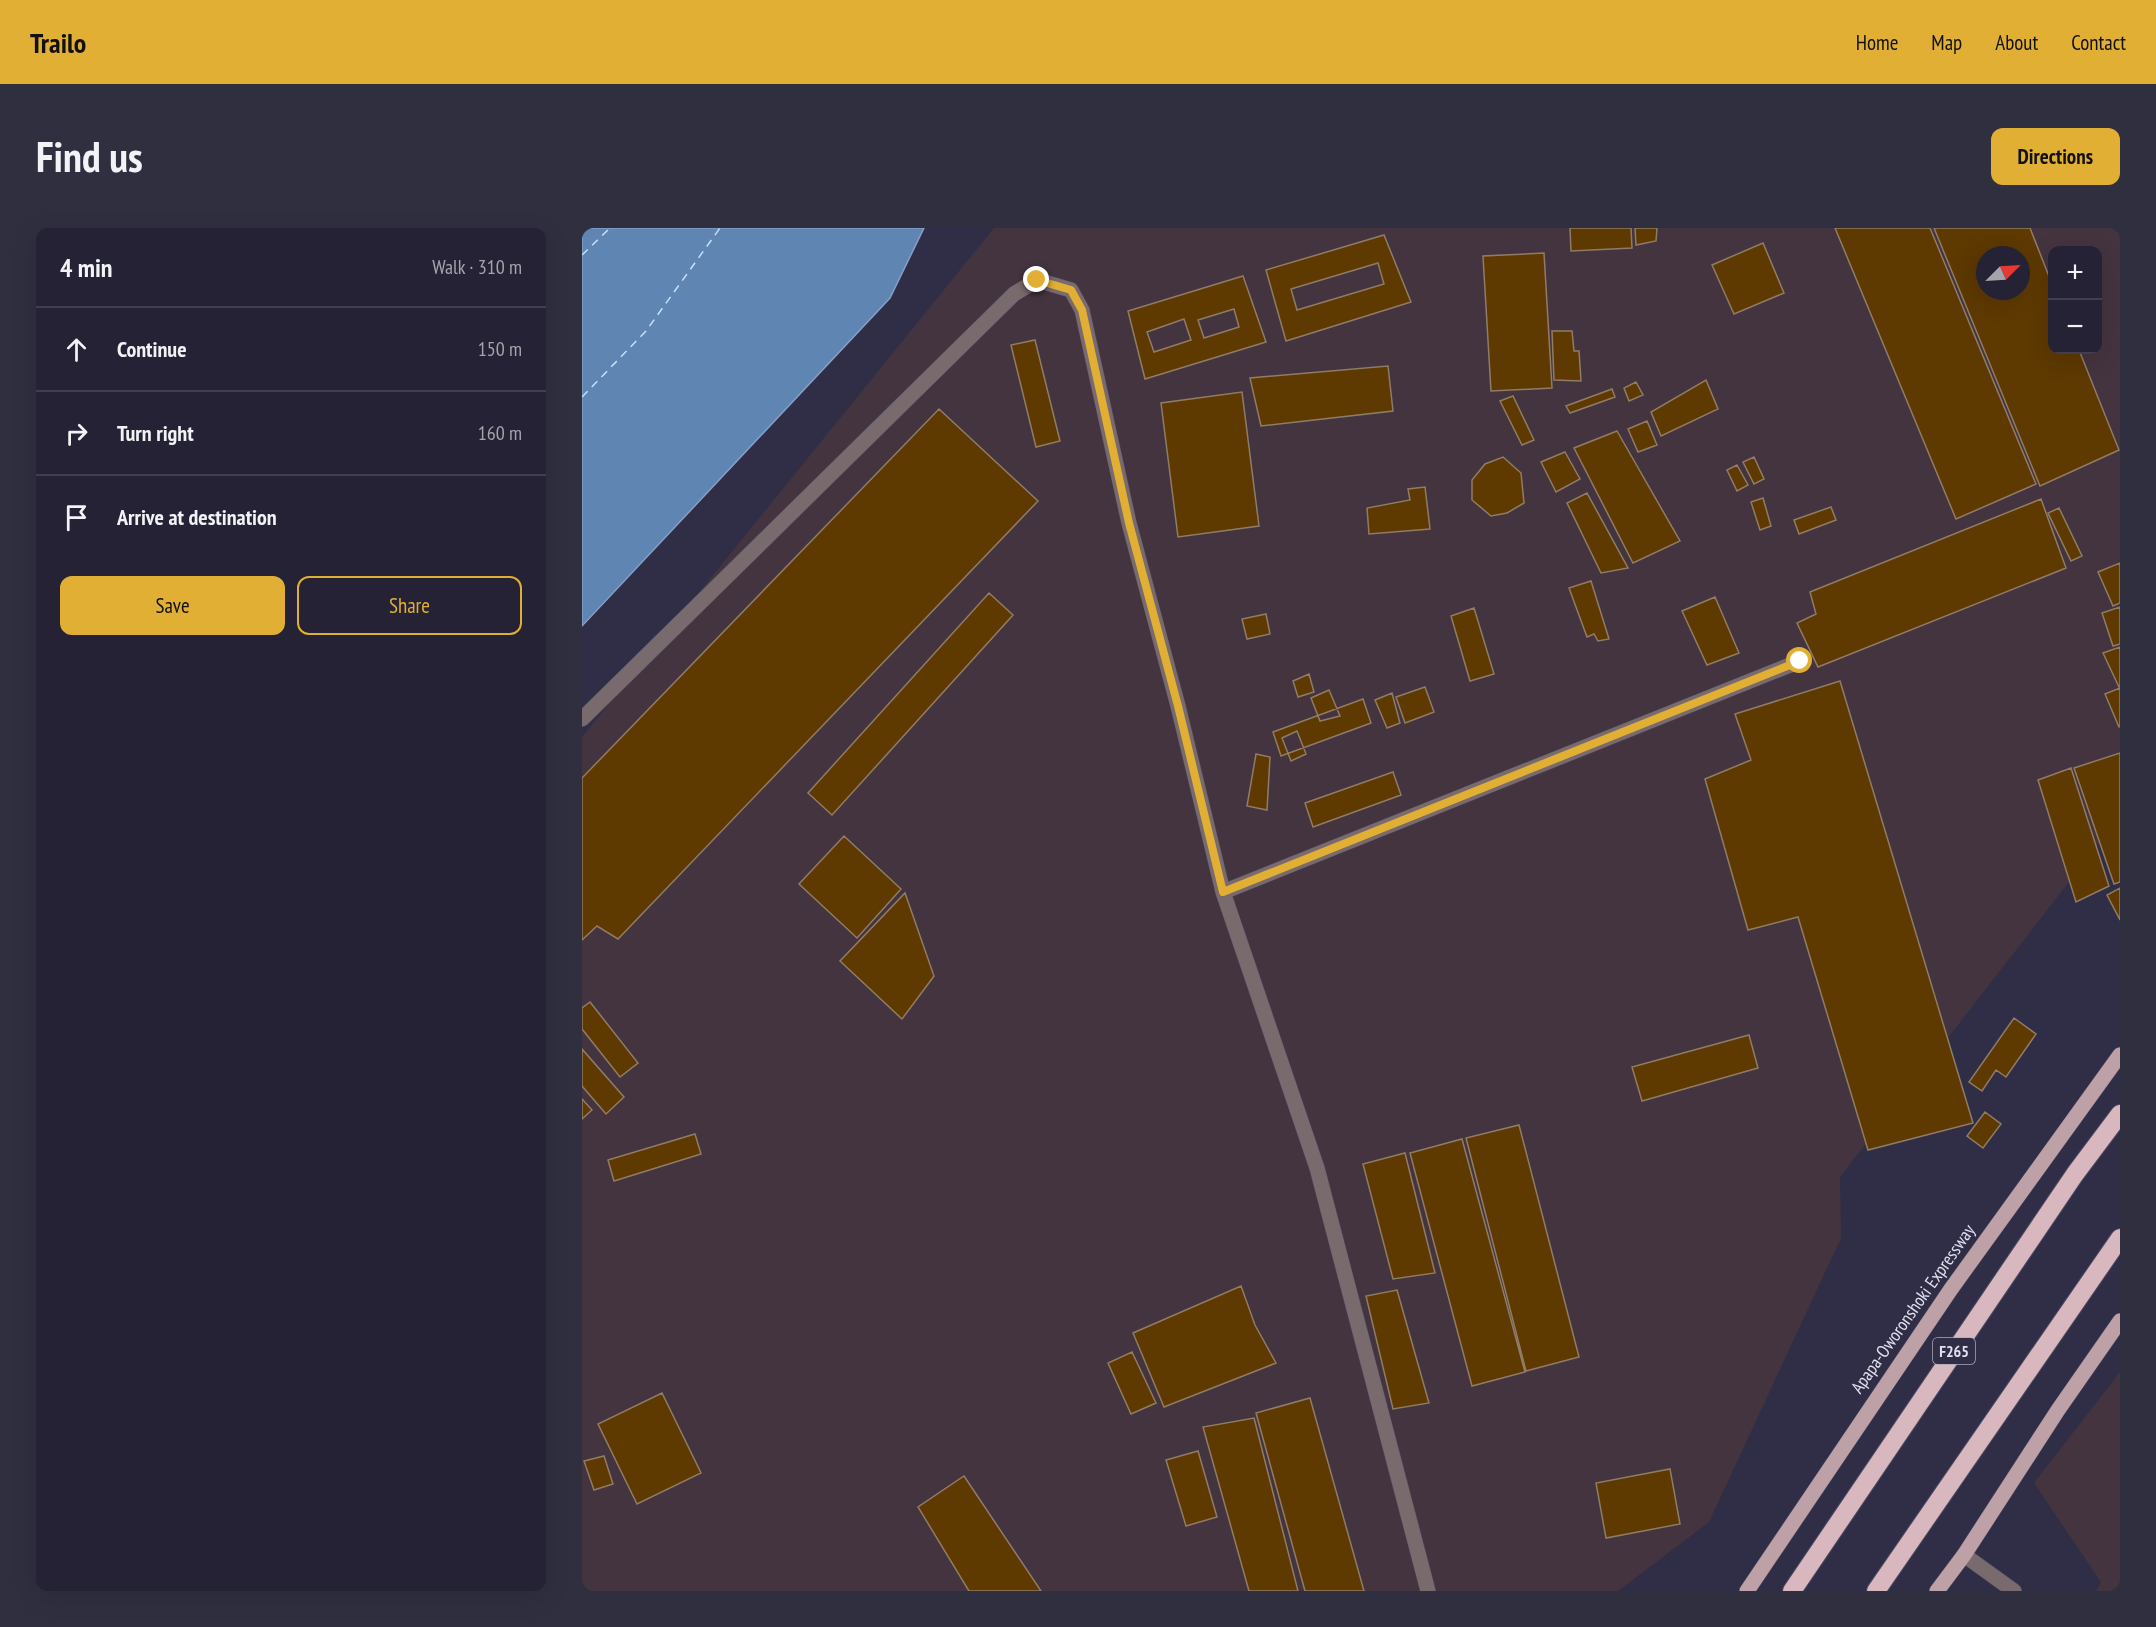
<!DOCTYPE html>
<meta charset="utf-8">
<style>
:root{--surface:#242234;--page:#302f40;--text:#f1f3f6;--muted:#a3a4ac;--line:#413f4f;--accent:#e1af34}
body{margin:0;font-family:"PT Sans Narrow",sans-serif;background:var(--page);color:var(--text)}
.controls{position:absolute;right:18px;top:18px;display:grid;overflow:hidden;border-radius:12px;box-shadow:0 6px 24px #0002}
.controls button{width:54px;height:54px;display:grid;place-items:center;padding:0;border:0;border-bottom:2px solid var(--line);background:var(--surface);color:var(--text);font:30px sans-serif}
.compass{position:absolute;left:1394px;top:18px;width:54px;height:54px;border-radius:50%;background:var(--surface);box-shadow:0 6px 24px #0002;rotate:66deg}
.stop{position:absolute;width:18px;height:18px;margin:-14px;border:4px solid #e1af34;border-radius:50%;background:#fff}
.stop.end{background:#e1af34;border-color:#fff;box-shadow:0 2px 6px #0008}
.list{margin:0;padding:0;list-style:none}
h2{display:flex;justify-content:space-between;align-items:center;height:78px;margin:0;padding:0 24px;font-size:26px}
h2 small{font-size:20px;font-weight:400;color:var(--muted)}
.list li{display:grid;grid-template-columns:39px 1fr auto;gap:18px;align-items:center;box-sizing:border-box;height:84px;padding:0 24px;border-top:2px solid var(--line)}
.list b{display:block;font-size:22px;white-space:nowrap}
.list em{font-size:20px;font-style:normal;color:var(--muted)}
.actions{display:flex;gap:12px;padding:18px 24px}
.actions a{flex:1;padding:14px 0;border:2px solid var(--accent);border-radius:12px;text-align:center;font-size:21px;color:var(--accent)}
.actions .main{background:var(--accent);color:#111}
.icon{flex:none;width:33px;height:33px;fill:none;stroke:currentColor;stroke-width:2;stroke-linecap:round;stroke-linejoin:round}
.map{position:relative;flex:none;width:1538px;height:1363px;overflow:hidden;border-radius:12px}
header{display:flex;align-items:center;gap:36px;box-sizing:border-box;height:84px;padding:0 30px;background:var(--accent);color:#111}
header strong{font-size:28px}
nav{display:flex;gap:33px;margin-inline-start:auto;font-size:21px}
.intro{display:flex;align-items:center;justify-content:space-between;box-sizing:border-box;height:144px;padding:0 36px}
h1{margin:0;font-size:42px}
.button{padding:15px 27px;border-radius:12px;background:var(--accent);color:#111;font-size:21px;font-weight:700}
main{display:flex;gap:36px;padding:0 36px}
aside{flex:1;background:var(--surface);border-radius:12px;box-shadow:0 6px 24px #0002}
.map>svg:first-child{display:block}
.industrial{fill:#44343f;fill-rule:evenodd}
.water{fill:#5f85b3;stroke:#86a0c5;stroke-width:1.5}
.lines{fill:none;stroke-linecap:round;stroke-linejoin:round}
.ferry{stroke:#c9e0fb;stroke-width:1.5;stroke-dasharray:8 6;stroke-linecap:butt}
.building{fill:#5e3900;stroke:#907c66;stroke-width:1.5;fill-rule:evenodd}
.minor-casing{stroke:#4c4a61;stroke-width:16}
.major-casing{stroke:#4c4a61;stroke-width:16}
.highway-casing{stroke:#4c4a61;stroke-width:20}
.minor{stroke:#786a6d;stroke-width:15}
.major{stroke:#bea1a7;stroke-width:15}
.highway{stroke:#d9b7be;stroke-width:18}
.route{stroke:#e1af34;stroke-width:8}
.labels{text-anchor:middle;stroke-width:4.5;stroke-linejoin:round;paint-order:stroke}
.shield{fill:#302e46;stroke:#ababbc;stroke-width:1.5}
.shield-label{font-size:16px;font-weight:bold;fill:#e0e0ef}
.street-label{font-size:18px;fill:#e0e0ef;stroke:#302e46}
</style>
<header>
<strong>Trailo</strong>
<nav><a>Home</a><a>Map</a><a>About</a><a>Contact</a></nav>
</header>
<div class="intro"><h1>Find us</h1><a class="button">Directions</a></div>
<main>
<aside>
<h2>4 min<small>Walk · 310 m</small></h2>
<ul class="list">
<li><svg class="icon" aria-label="ahead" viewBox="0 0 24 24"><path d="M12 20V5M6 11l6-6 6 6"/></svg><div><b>Continue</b></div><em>150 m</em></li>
<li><svg class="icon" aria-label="right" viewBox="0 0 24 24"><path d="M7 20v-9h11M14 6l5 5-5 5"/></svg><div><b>Turn right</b></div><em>160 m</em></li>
<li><svg class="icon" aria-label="arrive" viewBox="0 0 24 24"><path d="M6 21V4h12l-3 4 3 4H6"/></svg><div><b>Arrive at destination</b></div></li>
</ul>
<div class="actions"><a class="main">Save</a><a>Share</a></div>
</aside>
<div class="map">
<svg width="1538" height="1363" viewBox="0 0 1538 1363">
<rect width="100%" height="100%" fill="#302e46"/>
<path class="industrial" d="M 412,0 L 1538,0 L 1538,588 L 1258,949 L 1259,1010 L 1127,1294 L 1036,1363 L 0,1363 L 0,509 ZM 1470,22 L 1516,22 L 1516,122 L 1470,122 ZM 1403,27 L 1439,27 L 1439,63 L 1403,63 Z
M 1538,1144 L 1538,1363 L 1514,1363 L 1519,1354 L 1452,1255 Z"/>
<path class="water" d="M 0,0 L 342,0 L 308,70 L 0,398 Z"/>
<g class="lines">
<path class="ferry" d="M 0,27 L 28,0
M 0,169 L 64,103 L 138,0"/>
</g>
<path class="building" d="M 988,0 L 1049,0 L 1050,20 L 989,23 Z
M 1053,0 L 1075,0 L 1074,13 L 1054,17 Z
M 1253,0 L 1348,0 L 1454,256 L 1374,291 Z
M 1352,0 L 1448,0 L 1470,56 L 1470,122 L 1497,122 L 1537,222 L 1458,258 ZM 1403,27 L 1439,27 L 1439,63 L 1403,63 Z
M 802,7 L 829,74 L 704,113 L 684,42 ZM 796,35 L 802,56 L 715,82 L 709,61 Z
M 1181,15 L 1202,65 L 1152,86 L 1130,37 Z
M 962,25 L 970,160 L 909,163 L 901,28 Z
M 661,48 L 684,114 L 563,151 L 546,83 ZM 652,81 L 657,99 L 622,110 L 616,92 ZM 602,91 L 609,112 L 572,124 L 565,104 Z
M 970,103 L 990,103 L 992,123 L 997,123 L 999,153 L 972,152 Z
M 453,112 L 478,213 L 454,219 L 429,117 Z
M 806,138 L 811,183 L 679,198 L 668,150 Z
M 1124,152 L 1136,181 L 1079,208 L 1069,184 Z
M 1054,154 L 1061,167 L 1047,173 L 1042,160 Z
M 1030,161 L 1033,169 L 988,185 L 984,178 Z
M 660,164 L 677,298 L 596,309 L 579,175 Z
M 931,168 L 952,212 L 940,217 L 918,173 Z
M 357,181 L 456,273 L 36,711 L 15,698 L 0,712 L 0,550 Z
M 1065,193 L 1075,217 L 1056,224 L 1046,201 Z
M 1035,203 L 1098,313 L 1051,335 L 992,220 Z
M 983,224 L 998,251 L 974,264 L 959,234 Z
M 921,229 L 939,245 L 942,275 L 925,285 L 909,288 L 890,272 L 890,252 L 903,236 Z
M 1172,229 L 1182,251 L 1172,256 L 1161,234 Z
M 1155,237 L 1166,257 L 1155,263 L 1145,242 Z
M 843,259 L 848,301 L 787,306 L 785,280 L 828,272 L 826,261 Z
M 1005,265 L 1046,340 L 1019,345 L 985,275 Z
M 1181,270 L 1189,298 L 1178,302 L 1169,274 Z
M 1459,271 L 1484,340 L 1236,439 L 1215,395 L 1234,386 L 1228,364 Z
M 1249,279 L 1254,292 L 1217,306 L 1212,292 Z
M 1477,280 L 1500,328 L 1489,333 L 1466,285 Z
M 1538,335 L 1538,375 L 1531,378 L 1516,344 Z
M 1009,353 L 1027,411 L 1016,413 L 1012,406 L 1005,409 L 987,360 Z
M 407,365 L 431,387 L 250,587 L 226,565 Z
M 1133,369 L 1157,425 L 1125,437 L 1100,383 Z
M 1538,379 L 1538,416 L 1531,418 L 1520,385 Z
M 892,380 L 912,446 L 888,453 L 869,388 Z
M 684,386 L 688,406 L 665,411 L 660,391 Z
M 1538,419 L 1538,458 L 1537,459 L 1521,425 Z
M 727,446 L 732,464 L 716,469 L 711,453 Z
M 1258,453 L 1391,895 L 1286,922 L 1216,689 L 1166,702 L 1123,551 L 1169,532 L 1153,486 Z
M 843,459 L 852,484 L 823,495 L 814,469 Z
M 1538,460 L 1538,498 L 1537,499 L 1523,466 Z
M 747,462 L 758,488 L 738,493 L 729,470 Z
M 810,465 L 818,495 L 805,500 L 793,472 Z
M 781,471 L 789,495 L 699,528 L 691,504 Z
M 715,503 L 724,526 L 709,533 L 700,510 Z
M 1538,525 L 1538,654 L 1532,656 L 1492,540 Z
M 674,526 L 688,529 L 685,582 L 665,578 Z
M 1489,540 L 1527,658 L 1494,674 L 1456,552 Z
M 811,544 L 819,567 L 731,599 L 723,575 Z
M 262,608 L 319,661 L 275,710 L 217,656 Z
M 1538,660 L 1538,692 L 1525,667 Z
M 323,665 L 352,748 L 320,791 L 258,733 Z
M 8,774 L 56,835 L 38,849 L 0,801 L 0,780 Z
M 1432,790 L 1454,806 L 1424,849 L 1414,842 L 1400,863 L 1387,854 Z
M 1167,807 L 1176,840 L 1060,873 L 1050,839 Z
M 0,821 L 42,869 L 24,886 L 0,858 Z
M 0,871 L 10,882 L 0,891 Z
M 1403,884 L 1419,896 L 1401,920 L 1385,908 Z
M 937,897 L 997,1129 L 944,1143 L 884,910 Z
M 113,906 L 119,926 L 32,953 L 26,932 Z
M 880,911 L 943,1144 L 890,1158 L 828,925 Z
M 823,925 L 853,1045 L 811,1051 L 781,936 Z
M 659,1058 L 673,1097 L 694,1135 L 582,1179 L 551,1105 Z
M 815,1062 L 847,1175 L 811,1181 L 784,1068 Z
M 550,1124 L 574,1175 L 549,1186 L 526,1135 Z
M 80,1165 L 119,1245 L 55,1276 L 16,1196 Z
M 728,1170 L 782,1363 L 723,1363 L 674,1185 Z
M 672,1190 L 716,1363 L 667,1363 L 621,1199 Z
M 616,1223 L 635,1289 L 604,1298 L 584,1232 Z
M 22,1228 L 31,1256 L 12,1262 L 2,1233 Z
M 1088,1241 L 1098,1296 L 1024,1310 L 1014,1255 Z
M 382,1248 L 459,1363 L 387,1363 L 336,1279 Z"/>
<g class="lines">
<g class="minor-casing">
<path id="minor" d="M 0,491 L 432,66 L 455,52 L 489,62 L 500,82 L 547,295 L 596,478 L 641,664 L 735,940 L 846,1363
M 641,664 L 1218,433
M 1382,1327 L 1432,1363"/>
</g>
<g class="major-casing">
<path id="major" d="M 1165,1363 L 1369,1061 L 1538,827
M 1355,1363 L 1382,1327 L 1476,1182 L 1538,1093"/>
</g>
<g class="highway-casing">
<path id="highway" d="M 1210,1363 L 1493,946 L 1538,886
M 1294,1363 L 1538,1010"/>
</g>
<use href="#minor" class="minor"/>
<use href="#major" class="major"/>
<use href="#highway" class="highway"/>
</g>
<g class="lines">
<path class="route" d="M 455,52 L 489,62 L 500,82 L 547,295 L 596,478 L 641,664 L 1218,433"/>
</g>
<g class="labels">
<rect class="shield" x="1351" y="1110" width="42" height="26" rx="4.5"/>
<g class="shield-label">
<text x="1372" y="1129">F265</text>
</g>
<g class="street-label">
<text transform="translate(1331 1081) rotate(-55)" y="6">Apapa-Oworonshoki Expressway</text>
</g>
</g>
</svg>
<div class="controls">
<button>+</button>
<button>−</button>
</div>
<svg class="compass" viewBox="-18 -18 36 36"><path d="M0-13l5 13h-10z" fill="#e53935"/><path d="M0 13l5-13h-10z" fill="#a3a4ac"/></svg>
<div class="stop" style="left:1218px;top:433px"></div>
<div class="stop end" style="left:455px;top:52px"></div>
</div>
</main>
